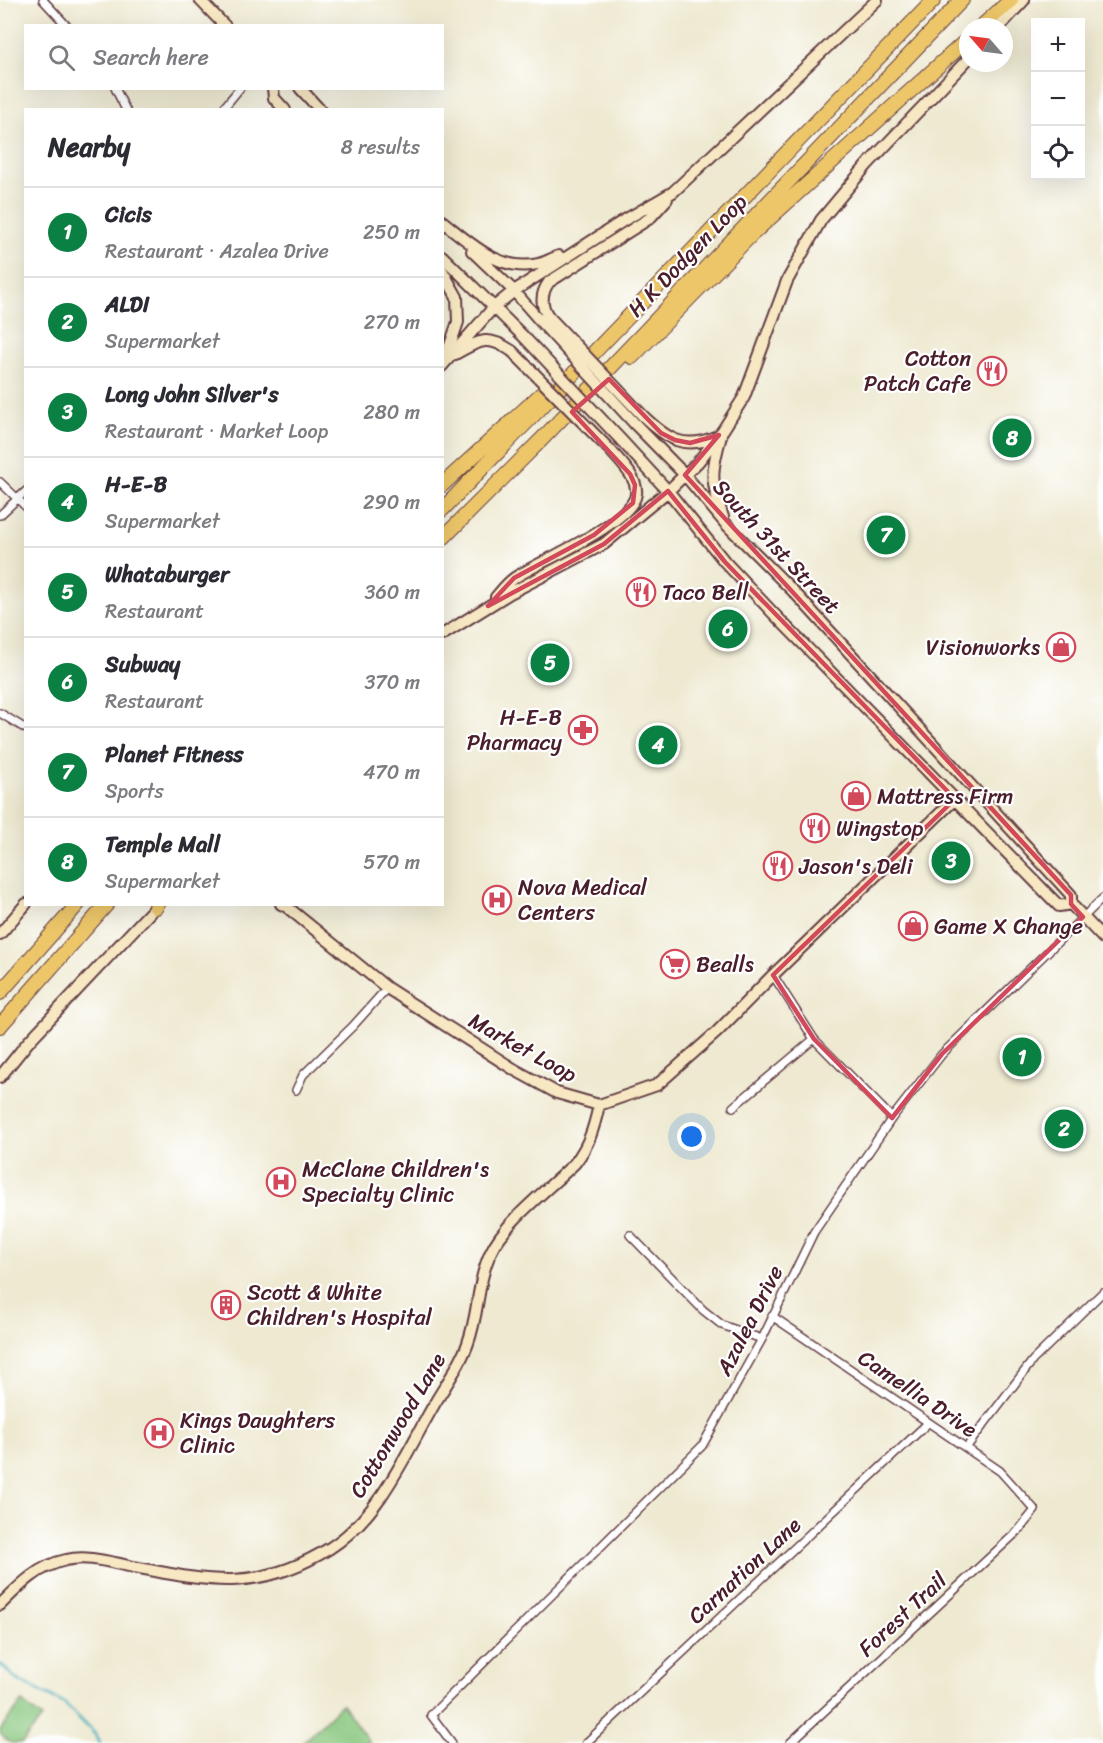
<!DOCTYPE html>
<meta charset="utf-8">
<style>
:root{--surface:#fff;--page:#f2f2f3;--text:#2b2b33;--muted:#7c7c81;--line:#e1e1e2;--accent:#0b8043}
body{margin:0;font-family:Sriracha,sans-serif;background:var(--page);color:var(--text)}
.controls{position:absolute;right:18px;top:18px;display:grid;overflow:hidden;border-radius:0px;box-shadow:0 6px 24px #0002}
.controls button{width:54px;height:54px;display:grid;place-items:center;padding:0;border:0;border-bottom:2px solid var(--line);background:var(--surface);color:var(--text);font:30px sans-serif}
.compass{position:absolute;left:959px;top:18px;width:54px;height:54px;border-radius:50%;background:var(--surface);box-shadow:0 6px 24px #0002;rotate:298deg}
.you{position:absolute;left:692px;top:1137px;width:21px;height:21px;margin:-15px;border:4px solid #fff;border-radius:50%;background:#1a73e8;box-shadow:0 0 0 9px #1a73e833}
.badge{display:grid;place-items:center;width:39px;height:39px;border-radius:50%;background:var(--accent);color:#fff;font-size:20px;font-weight:700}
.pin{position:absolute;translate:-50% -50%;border:3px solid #fff;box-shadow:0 2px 6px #0006}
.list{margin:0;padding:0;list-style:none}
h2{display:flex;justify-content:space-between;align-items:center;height:78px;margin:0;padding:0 24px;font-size:26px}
h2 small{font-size:20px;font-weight:400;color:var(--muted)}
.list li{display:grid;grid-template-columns:39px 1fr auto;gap:18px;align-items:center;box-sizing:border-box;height:90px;padding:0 24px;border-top:2px solid var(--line)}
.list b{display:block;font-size:22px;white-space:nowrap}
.list p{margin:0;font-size:20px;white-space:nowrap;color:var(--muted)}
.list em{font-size:20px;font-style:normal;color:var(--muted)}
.icon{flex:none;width:33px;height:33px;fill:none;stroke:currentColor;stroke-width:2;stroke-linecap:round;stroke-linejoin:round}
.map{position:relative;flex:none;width:1103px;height:1743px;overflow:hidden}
.search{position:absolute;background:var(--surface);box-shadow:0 6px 24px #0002;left:24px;top:24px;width:420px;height:66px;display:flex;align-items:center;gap:15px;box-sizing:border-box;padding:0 21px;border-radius:0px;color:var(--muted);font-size:22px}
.panel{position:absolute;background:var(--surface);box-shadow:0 6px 24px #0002;left:24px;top:108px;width:420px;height:798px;border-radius:0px}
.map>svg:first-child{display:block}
.green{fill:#88c77f;stroke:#697355;stroke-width:1.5}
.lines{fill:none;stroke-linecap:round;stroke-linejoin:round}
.stream{stroke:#3dacb9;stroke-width:3}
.street-casing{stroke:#633d44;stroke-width:10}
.secondary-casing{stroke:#633d44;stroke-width:14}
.highway-casing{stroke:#633d44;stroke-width:16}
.street{stroke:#fff;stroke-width:7}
.secondary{stroke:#f7e8c3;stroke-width:10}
.highway{stroke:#ecc669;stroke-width:14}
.secondary-bridge-casing{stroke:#633d44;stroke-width:14;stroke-linecap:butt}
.secondary-bridge{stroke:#f7e8c3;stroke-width:10}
.marked{fill:none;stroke:#d1495b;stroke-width:4.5;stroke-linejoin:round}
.labels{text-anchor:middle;stroke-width:4.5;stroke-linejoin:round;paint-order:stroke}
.street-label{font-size:22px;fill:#4a1f2b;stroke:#fff}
.poi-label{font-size:22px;fill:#4a1f2b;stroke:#fff;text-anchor:start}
</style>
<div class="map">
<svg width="1103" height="1743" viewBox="0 0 1103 1743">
<rect width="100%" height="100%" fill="#fff"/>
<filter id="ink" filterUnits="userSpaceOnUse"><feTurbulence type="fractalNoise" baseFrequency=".0167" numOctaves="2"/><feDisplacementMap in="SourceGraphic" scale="12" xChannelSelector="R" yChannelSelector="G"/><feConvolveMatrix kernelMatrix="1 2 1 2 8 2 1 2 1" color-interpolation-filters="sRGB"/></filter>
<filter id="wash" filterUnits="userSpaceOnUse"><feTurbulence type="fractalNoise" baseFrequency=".008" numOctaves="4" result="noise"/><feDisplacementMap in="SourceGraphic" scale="24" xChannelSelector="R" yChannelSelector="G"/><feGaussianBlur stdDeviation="1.35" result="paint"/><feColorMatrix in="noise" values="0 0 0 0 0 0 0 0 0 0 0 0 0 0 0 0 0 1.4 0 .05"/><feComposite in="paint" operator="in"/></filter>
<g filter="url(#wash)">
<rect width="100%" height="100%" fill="#eee9d0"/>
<path class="green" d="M 22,1702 L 42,1718 L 22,1743 L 11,1743 L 0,1734 L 0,1730 Z
M 342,1704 L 370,1743 L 302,1743 Z"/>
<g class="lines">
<path class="stream" d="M 0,1664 L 17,1680 L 65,1704 L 94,1733 L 100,1743"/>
</g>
</g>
<g filter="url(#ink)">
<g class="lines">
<g class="street-casing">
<path id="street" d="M 43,0 L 67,26
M 115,88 L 126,110
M 222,110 L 240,88
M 0,482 L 26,507
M 0,515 L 26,491
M 0,713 L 26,729
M 773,975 L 814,1039 L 892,1118
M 296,1090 L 303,1075 L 353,1026 L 387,988
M 733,1107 L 814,1039
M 630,1235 L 703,1310 L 722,1325 L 762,1339
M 772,1316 L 1000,1471 L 1035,1510 L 1018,1531 L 790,1743
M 966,1448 L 1033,1360 L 1103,1292
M 452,1743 L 431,1715 L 702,1446 L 762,1339 L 814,1232 L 892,1118 L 942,1054 L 1103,898
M 586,1743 L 928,1423"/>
</g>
<g class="secondary-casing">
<path id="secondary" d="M 200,0 L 225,26
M 999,27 L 1024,0
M 273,88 L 274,98 L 285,110
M 300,88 L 320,110
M 442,221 C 469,242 500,273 538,264 C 545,263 552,258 559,256
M 472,251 L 514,291 L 541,322
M 442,256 L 526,339
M 442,270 L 457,297 L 458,322 L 447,354
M 548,316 C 540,304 541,293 549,282 L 650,218 L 667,199
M 455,354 C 479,341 487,334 512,351
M 442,366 L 493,308 L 514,291 L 623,221 L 673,192 L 877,0
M 643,416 C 667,439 684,451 717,436
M 635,424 L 685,475 L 725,523 L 795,593 L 1071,895 L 1071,904 L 1103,938
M 721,436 C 710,474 711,481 723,517
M 621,440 L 668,491 L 725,562 L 773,613 L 1059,906 L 1071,904
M 496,597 C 502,590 508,582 516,577 C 539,562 633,522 636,494 C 638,478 621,463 611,451
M 442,635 L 510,593 L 604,544 L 668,491 L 698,462 L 723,430 L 744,397 L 787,281 L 821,220 L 867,165 L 968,59
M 281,904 L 287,907 L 387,988 L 515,1070 L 557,1093 L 599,1105 L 657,1085 L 717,1032 L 773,975 L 955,799
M 0,934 L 26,904
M 0,1077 L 29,1041 L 158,904
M 0,1605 C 20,1585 38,1566 66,1560 C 87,1555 109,1562 129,1566 C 207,1581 257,1594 330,1548 C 380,1516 406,1453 435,1403 C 446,1384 461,1364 468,1343 C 479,1313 477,1281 491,1252 C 506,1220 550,1188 575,1163 C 589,1145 594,1128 599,1105"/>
</g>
<g class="highway-casing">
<path id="highway" d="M 981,27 L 1011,0
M 632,357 L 752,234 L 968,39
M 442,485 L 548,388
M 442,510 L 934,0
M 442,539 L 544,437 L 962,0
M 156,907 L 157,904
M 0,993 L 78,904
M 0,1026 L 107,904"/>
</g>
<use href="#street" class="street"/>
<use href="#secondary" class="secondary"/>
<use href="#highway" class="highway"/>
<g class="secondary-bridge-casing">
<path id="secondary-bridge" d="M 548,316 L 643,416
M 541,322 L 635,424
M 526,339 L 621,440
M 512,351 L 611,451"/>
</g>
<use href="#secondary-bridge" class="secondary-bridge"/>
</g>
</g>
<path class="marked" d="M 609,379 L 661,433 L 675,440 L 690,443 L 719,435 L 685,475 L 1071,895 L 1071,904 L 1083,917 L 942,1054 L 892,1118 L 814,1039 L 773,975 L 955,799 L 725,562 L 668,491 L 604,544 L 488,606 L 514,578 L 594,535 L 633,503 L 635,485 L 630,474 L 572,412 Z"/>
<defs>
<g id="restaurant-ring" transform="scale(1.5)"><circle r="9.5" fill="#fff" stroke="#d1495b" stroke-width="1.5"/><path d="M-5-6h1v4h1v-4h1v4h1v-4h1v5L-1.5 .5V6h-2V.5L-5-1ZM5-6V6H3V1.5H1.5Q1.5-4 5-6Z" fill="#d1495b"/></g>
<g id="shop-ring" transform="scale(1.5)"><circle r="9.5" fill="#fff" stroke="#d1495b" stroke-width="1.5"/><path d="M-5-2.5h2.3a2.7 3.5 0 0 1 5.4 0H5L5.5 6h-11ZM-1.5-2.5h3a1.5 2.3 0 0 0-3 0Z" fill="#d1495b"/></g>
<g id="pharmacy-ring" transform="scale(1.5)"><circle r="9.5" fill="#fff" stroke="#d1495b" stroke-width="1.5"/><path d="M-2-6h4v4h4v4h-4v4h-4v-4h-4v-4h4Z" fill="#d1495b"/></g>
<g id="hospital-ring" transform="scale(1.5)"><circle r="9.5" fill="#fff" stroke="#d1495b" stroke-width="1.5"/><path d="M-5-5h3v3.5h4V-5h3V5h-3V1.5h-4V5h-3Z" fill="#d1495b"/></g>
<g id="supermarket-ring" transform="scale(1.5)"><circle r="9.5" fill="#fff" stroke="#d1495b" stroke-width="1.5"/><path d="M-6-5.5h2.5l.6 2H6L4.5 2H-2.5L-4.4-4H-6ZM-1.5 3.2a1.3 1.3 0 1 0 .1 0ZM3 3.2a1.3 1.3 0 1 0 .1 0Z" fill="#d1495b"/></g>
<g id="building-ring" transform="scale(1.5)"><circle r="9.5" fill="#fff" stroke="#d1495b" stroke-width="1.5"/><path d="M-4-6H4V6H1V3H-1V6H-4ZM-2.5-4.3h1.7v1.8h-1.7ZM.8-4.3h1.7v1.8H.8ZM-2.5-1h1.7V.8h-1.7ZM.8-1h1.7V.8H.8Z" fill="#d1495b"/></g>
</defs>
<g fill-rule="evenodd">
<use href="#restaurant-ring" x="992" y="371"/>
<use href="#restaurant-ring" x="641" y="592"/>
<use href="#shop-ring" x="1061" y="647"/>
<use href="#pharmacy-ring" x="583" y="730"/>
<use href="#shop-ring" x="856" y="796"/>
<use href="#restaurant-ring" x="815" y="828"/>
<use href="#restaurant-ring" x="778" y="866"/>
<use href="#hospital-ring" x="497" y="900"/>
<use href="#shop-ring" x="913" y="926"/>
<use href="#supermarket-ring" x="675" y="964"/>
<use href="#hospital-ring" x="281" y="1182"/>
<use href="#building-ring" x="226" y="1305"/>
<use href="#hospital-ring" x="159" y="1433"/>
</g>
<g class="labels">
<g class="street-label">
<text transform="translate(687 255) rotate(-46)" y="8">H K Dodgen Loop</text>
<text transform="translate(777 546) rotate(47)" y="8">South 31st Street</text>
<text transform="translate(523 1047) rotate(29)" y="8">Market Loop</text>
<text transform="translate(749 1320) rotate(-63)" y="8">Azalea Drive</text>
<text transform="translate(918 1393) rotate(34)" y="8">Camellia Drive</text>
<text transform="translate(397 1425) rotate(-59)" y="8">Cottonwood Lane</text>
<text transform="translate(744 1570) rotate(-43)" y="8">Carnation Lane</text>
<text transform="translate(902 1614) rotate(-43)" y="8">Forest Trail</text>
</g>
<g class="poi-label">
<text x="971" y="366" text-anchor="end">Cotton<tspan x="971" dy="25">Patch Cafe</tspan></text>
<text x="662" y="600">Taco Bell</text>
<text x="1040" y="655" text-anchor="end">Visionworks</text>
<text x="562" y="725" text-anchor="end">H-E-B<tspan x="562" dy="25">Pharmacy</tspan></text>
<text x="877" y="804">Mattress Firm</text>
<text x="836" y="836">Wingstop</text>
<text x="799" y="874">Jason's Deli</text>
<text x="518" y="895">Nova Medical<tspan x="518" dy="25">Centers</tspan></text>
<text x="934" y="934">Game X Change</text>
<text x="696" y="972">Bealls</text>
<text x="302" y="1177">McClane Children's<tspan x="302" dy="25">Specialty Clinic</tspan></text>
<text x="247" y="1300">Scott &amp; White<tspan x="247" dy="25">Children's Hospital</tspan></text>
<text x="180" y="1428">Kings Daughters<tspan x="180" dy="25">Clinic</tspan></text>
</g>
</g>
</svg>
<div class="controls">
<button>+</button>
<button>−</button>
<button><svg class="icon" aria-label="locate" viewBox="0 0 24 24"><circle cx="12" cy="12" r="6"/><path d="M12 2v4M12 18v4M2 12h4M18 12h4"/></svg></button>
</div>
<svg class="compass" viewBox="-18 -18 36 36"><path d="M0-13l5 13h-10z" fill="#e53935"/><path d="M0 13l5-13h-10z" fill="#7c7c81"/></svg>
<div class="you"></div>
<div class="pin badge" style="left:1022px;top:1057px">1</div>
<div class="pin badge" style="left:1064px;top:1129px">2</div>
<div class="pin badge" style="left:951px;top:861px">3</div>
<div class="pin badge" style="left:658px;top:745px">4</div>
<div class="pin badge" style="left:550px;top:663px">5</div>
<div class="pin badge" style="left:728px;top:629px">6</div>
<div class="pin badge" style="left:886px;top:535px">7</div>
<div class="pin badge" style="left:1012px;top:438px">8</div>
<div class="search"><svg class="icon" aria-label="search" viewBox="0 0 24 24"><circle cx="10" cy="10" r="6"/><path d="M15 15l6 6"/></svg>Search here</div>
<section class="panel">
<h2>Nearby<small>8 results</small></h2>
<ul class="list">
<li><span class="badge">1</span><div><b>Cicis</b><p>Restaurant · Azalea Drive</p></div><em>250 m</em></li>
<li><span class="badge">2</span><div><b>ALDI</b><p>Supermarket</p></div><em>270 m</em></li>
<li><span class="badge">3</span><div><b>Long John Silver's</b><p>Restaurant · Market Loop</p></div><em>280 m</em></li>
<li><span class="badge">4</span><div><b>H-E-B</b><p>Supermarket</p></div><em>290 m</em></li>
<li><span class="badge">5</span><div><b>Whataburger</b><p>Restaurant</p></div><em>360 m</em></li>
<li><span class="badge">6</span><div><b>Subway</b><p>Restaurant</p></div><em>370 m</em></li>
<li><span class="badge">7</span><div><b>Planet Fitness</b><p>Sports</p></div><em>470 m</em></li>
<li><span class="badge">8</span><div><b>Temple Mall</b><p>Supermarket</p></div><em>570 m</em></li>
</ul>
</section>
</div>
